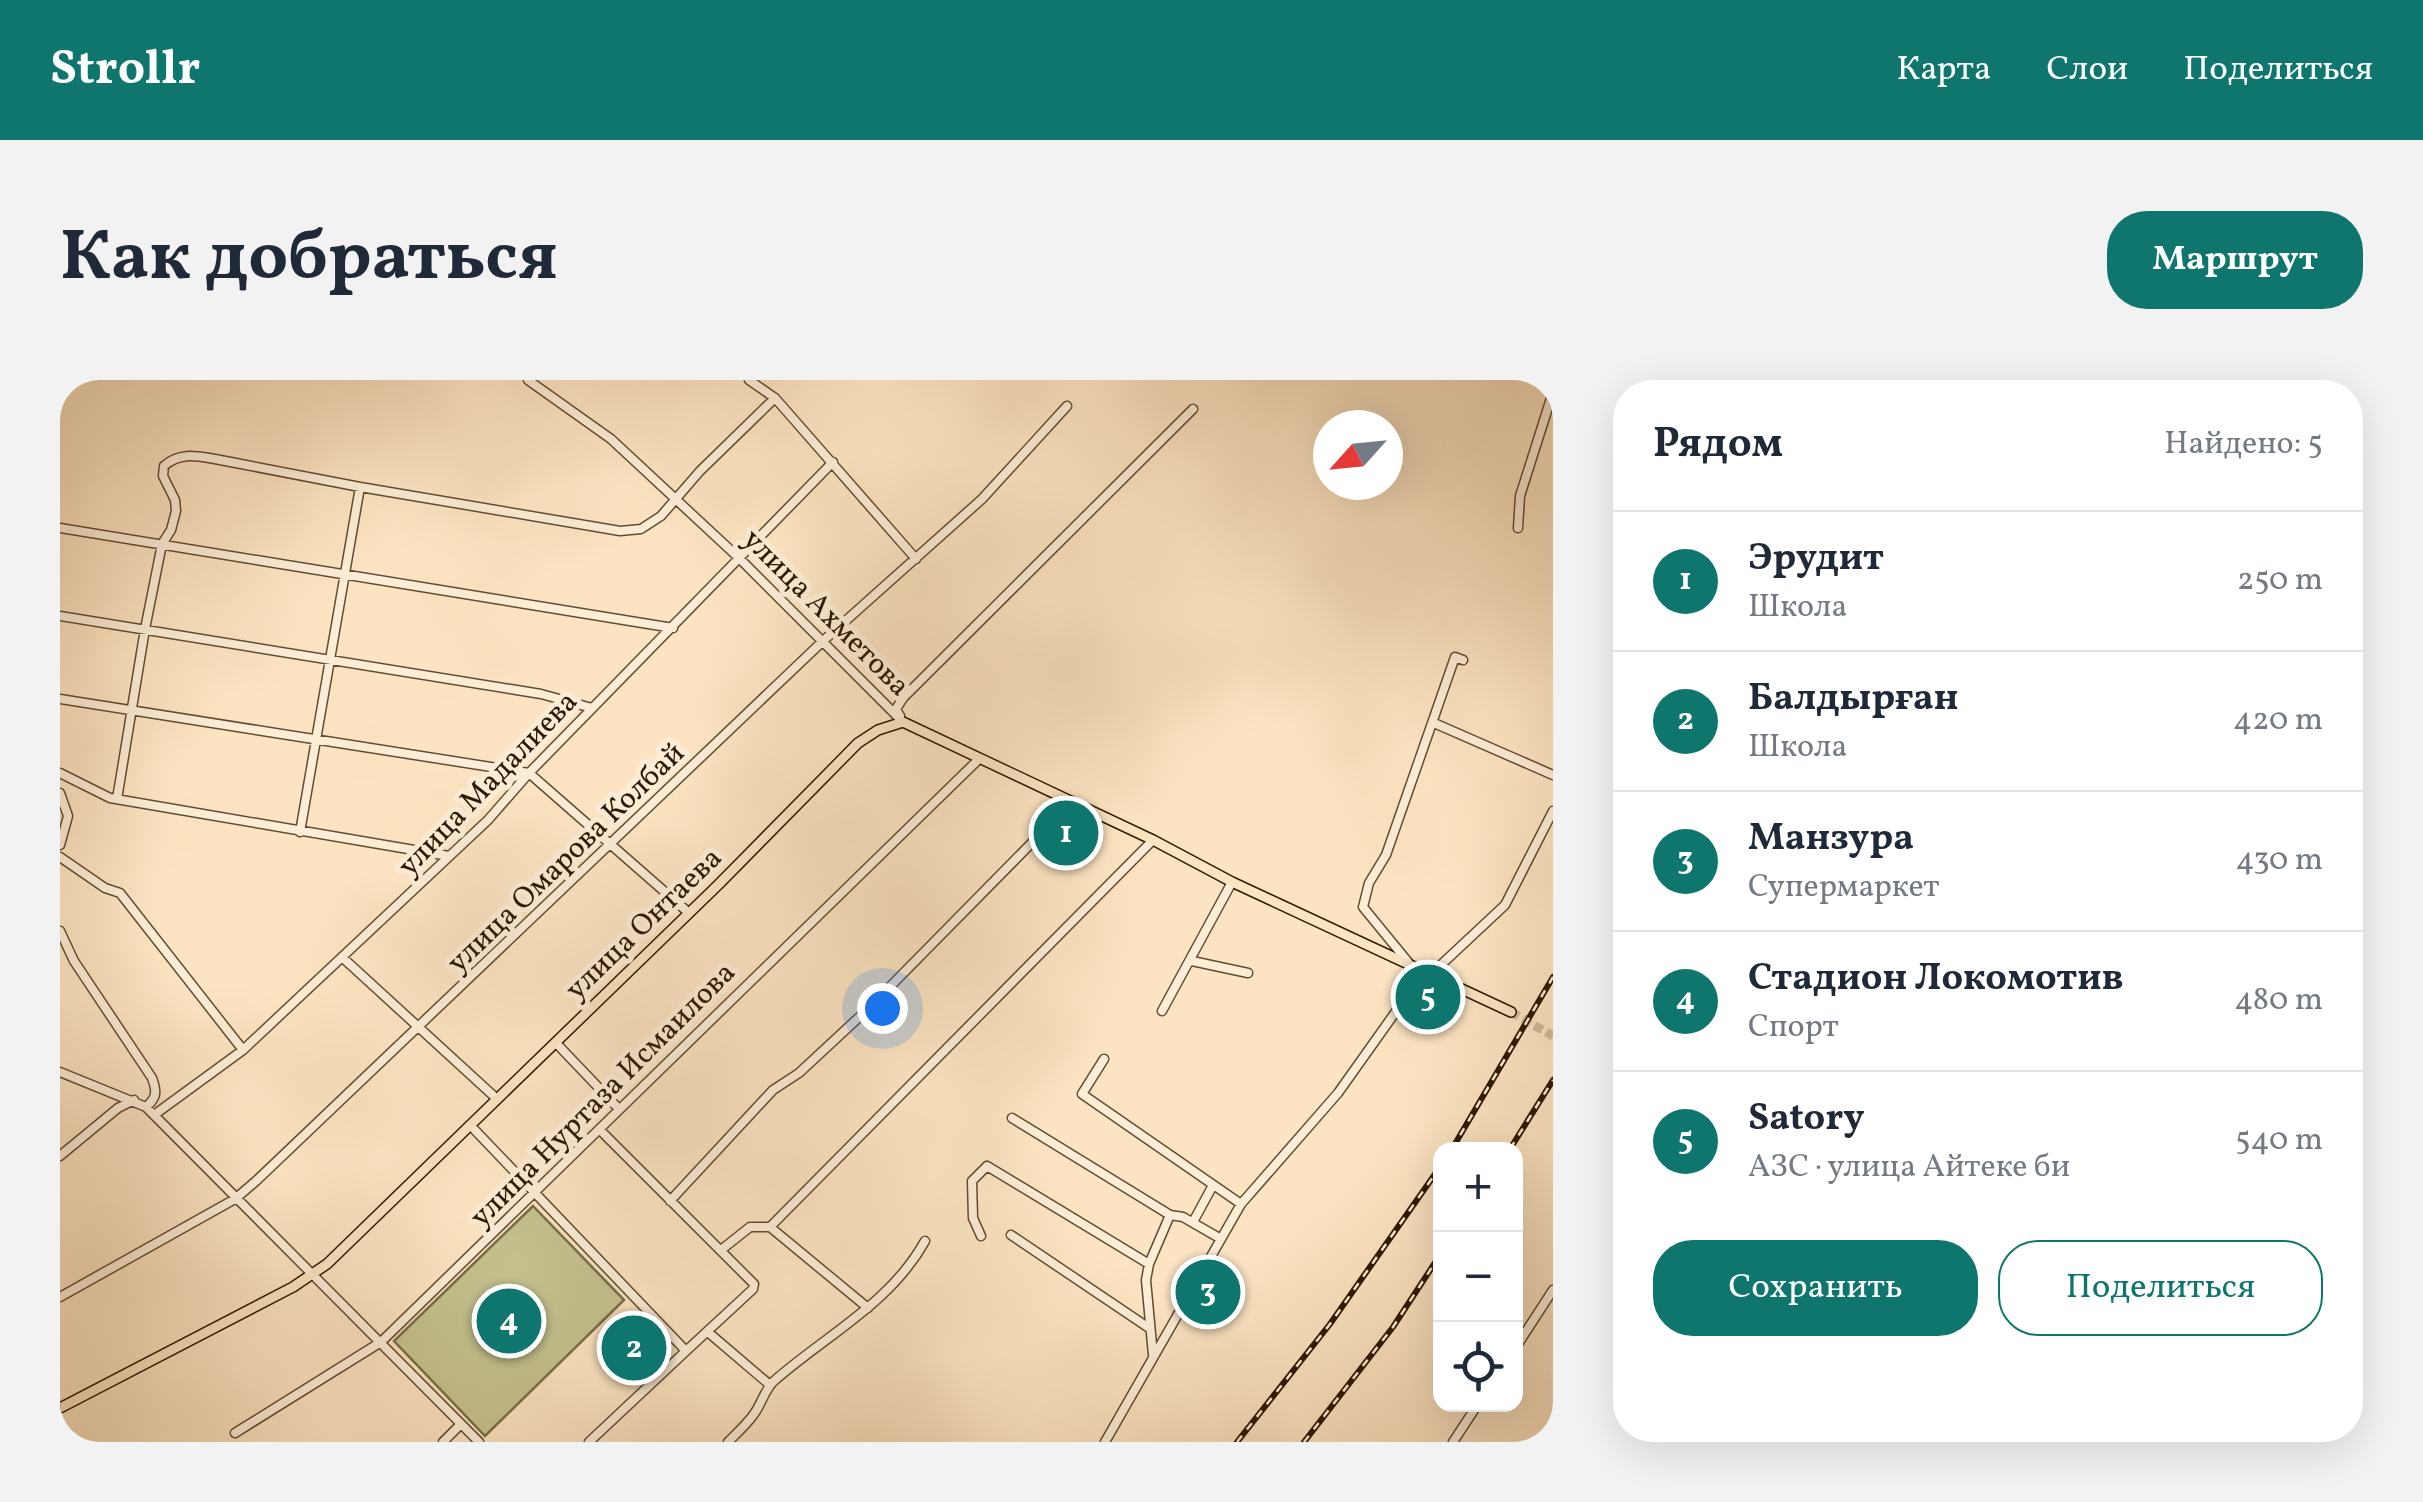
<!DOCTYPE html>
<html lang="ru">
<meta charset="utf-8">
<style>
:root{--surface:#fff;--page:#f2f2f3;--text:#1f2937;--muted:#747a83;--line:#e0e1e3;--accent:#0f766e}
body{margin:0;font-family:Vollkorn,serif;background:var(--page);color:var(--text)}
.controls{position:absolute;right:30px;bottom:30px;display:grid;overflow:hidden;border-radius:20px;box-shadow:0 10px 40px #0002}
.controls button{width:90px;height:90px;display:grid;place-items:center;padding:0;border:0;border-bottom:2px solid var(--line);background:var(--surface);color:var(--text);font:50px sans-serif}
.compass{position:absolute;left:1253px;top:30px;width:90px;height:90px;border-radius:50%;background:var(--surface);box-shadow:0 10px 40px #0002;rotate:243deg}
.you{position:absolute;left:822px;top:628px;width:35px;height:35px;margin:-25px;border:8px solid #fff;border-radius:50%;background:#1a73e8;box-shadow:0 0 0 15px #1a73e833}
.badge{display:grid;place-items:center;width:65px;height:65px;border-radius:50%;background:var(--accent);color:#fff;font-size:32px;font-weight:700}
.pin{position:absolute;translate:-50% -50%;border:5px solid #fff;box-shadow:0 2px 10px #0006}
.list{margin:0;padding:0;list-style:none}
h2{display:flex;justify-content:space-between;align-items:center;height:130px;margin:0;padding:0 40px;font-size:42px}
h2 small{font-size:32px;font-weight:400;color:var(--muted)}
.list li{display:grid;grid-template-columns:65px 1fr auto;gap:30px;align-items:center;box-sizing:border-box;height:140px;padding:0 40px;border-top:2px solid var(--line)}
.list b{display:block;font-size:38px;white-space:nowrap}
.list p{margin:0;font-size:32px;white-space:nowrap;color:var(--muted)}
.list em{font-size:32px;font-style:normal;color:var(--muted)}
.actions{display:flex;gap:20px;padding:30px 40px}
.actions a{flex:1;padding:22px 0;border:2px solid var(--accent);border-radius:40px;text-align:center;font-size:35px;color:var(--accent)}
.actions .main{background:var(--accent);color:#fff}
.icon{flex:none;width:55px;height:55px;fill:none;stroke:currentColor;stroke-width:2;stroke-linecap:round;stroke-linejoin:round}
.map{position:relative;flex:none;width:1493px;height:1062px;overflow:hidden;border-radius:40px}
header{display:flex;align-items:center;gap:60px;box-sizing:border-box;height:140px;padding:0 50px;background:var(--accent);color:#fff}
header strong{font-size:48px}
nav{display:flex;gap:55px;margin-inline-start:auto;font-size:35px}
.intro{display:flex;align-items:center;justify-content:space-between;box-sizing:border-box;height:240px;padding:0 60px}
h1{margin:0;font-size:70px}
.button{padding:25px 45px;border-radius:40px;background:var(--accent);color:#fff;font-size:35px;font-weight:700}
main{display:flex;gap:60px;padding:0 60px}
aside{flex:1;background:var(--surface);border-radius:40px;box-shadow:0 10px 40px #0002}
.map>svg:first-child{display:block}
.green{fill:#c4c28f;stroke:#786e48;stroke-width:2.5}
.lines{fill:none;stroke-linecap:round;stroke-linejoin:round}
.major-tunnel{stroke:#d3bb9b;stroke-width:9;stroke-dasharray:9 4.5;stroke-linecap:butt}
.minor-casing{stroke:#614c30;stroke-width:11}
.major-casing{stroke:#2d1900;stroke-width:12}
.minor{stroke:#fdedd7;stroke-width:8}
.major{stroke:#fce4c2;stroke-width:9}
.rail-casing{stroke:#2d1900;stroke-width:6}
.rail{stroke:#fdedd7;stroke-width:2.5;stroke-dasharray:8;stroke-linecap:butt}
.labels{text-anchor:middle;stroke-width:10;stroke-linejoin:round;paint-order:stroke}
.street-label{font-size:30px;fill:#2d1900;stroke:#fdedd7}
</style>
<header>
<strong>Strollr</strong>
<nav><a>Карта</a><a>Слои</a><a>Поделиться</a></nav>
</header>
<div class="intro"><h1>Как добраться</h1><a class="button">Маршрут</a></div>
<main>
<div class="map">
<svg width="1493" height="1062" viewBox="0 0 1493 1062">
<rect width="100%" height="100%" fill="#fce4c2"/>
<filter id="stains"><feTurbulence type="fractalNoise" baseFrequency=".002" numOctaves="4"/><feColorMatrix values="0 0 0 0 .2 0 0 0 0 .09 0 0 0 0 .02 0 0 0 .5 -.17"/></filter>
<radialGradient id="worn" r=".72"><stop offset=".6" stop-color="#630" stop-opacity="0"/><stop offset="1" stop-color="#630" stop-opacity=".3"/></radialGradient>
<path class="green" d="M 473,826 L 564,920 L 425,1056 L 334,961 Z"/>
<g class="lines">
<path class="major-tunnel" d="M 1451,632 L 1493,656"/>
<g class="minor-casing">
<path id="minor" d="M 468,0 L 551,59 L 679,178 L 843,342
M 689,0 L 715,18 L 856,179
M 0,148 L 613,248
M 1458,148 L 1460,116 L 1493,12
M 0,236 L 481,314 L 532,328
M 0,319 L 469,393 L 629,533
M 840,336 L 836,329 L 843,318 L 1133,29
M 1374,343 L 1493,395
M 0,393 L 50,418 L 389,476
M 0,413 L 8,436 L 0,465
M 57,419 L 85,249 L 102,164 L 111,150 L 116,131 L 115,120 L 103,96 L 104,86 C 120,72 136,76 155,79 L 300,107 L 560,151 L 581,149 L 601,136 L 640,91 L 715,18
M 240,452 L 300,107
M 0,477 L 45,508 L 60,513 L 183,670
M 0,551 L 14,581 L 92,698 C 97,711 97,718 86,727
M 283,578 L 437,719
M 1132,581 L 1188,593
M 1348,582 L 1303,527 L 1309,503 L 1326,475 L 1395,277 L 1403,280
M 1369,596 L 1445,525 L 1493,431
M 1102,631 L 1172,502
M 496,663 L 559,729
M 1044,679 L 1022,714 L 1181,824
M 0,692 L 86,727 L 419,1062
M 94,735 L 183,670 L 428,440 L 469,393 L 773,82
M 952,738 L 1110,835 L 1123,837 L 1161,859
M 410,745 L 626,971 L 529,1062
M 540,750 L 694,904 L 693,909 L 626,971
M 0,776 L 58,728 L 74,720
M 610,821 L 713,710 L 739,693 L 809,628 L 1012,422
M 1133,842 L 1152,807
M 710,847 L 808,928
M 951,855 L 1089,948
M 921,856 L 913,838 L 912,801 L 927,786 L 1089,884
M 661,870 L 690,847 L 710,847 L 1093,460
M 0,917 L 175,819 L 196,801 L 763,261 L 922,119 L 1007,26
M 649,953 L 710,1005
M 1456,967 L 1493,910
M 1093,975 L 1086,900 L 1089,884 L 1110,835
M 175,1053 L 321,962 L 919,379
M 383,1062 L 401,1044
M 668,1062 C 677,1053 687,1044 694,1034 C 702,1023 705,1009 714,1001 C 766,955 830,924 865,861
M 1045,1062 L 1181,824 L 1278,713 L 1364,592
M 1393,1062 L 1418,1024"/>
</g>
<g class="major-casing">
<path id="major" d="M 0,1028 L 233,907 L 267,884 L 658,505 L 798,363 L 818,350 L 843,342 L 1093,460 L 1172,502 L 1451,632"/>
</g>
<use href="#minor" class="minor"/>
<use href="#major" class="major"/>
<g class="rail-casing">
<path id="rail" d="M 1392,769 L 1493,597
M 1450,769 L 1493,700
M 1177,1062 L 1270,944 L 1380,787
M 1244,1062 L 1333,947 L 1380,875"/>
</g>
<use href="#rail" class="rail"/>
</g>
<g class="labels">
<g class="street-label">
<text transform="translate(767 232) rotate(45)" y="10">улица Ахметова</text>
<text transform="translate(427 403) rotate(-46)" y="10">улица Мадалиева</text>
<text transform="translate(505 477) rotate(-44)" y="10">улица Омарова Колбай</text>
<text transform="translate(583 543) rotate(-44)" y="10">улица Онтаева</text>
<text transform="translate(542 714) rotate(-45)" y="10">улица Нуртаза Исмаилова</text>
</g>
</g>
<rect width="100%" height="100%" filter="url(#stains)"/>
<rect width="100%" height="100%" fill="url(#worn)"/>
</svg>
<div class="controls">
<button>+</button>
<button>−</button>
<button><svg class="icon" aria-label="locate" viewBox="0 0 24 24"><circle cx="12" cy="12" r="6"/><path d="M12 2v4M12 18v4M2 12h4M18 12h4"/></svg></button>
</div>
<svg class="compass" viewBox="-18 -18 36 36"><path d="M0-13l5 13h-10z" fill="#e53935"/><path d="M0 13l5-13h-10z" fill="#747a83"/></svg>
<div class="you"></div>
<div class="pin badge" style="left:1006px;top:453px">1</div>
<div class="pin badge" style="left:574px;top:968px">2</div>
<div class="pin badge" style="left:1148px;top:912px">3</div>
<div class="pin badge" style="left:449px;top:941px">4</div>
<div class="pin badge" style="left:1368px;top:617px">5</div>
</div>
<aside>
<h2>Рядом<small>Найдено: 5</small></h2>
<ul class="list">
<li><span class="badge">1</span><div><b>Эрудит</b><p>Школа</p></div><em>250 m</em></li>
<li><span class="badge">2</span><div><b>Балдырған</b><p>Школа</p></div><em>420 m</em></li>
<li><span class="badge">3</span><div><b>Манзура</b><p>Супермаркет</p></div><em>430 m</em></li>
<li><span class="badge">4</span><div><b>Стадион Локомотив</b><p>Спорт</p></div><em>480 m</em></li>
<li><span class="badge">5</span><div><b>Satory</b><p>АЗС · улица Айтеке би</p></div><em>540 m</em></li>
</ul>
<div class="actions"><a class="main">Сохранить</a><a>Поделиться</a></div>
</aside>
</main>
